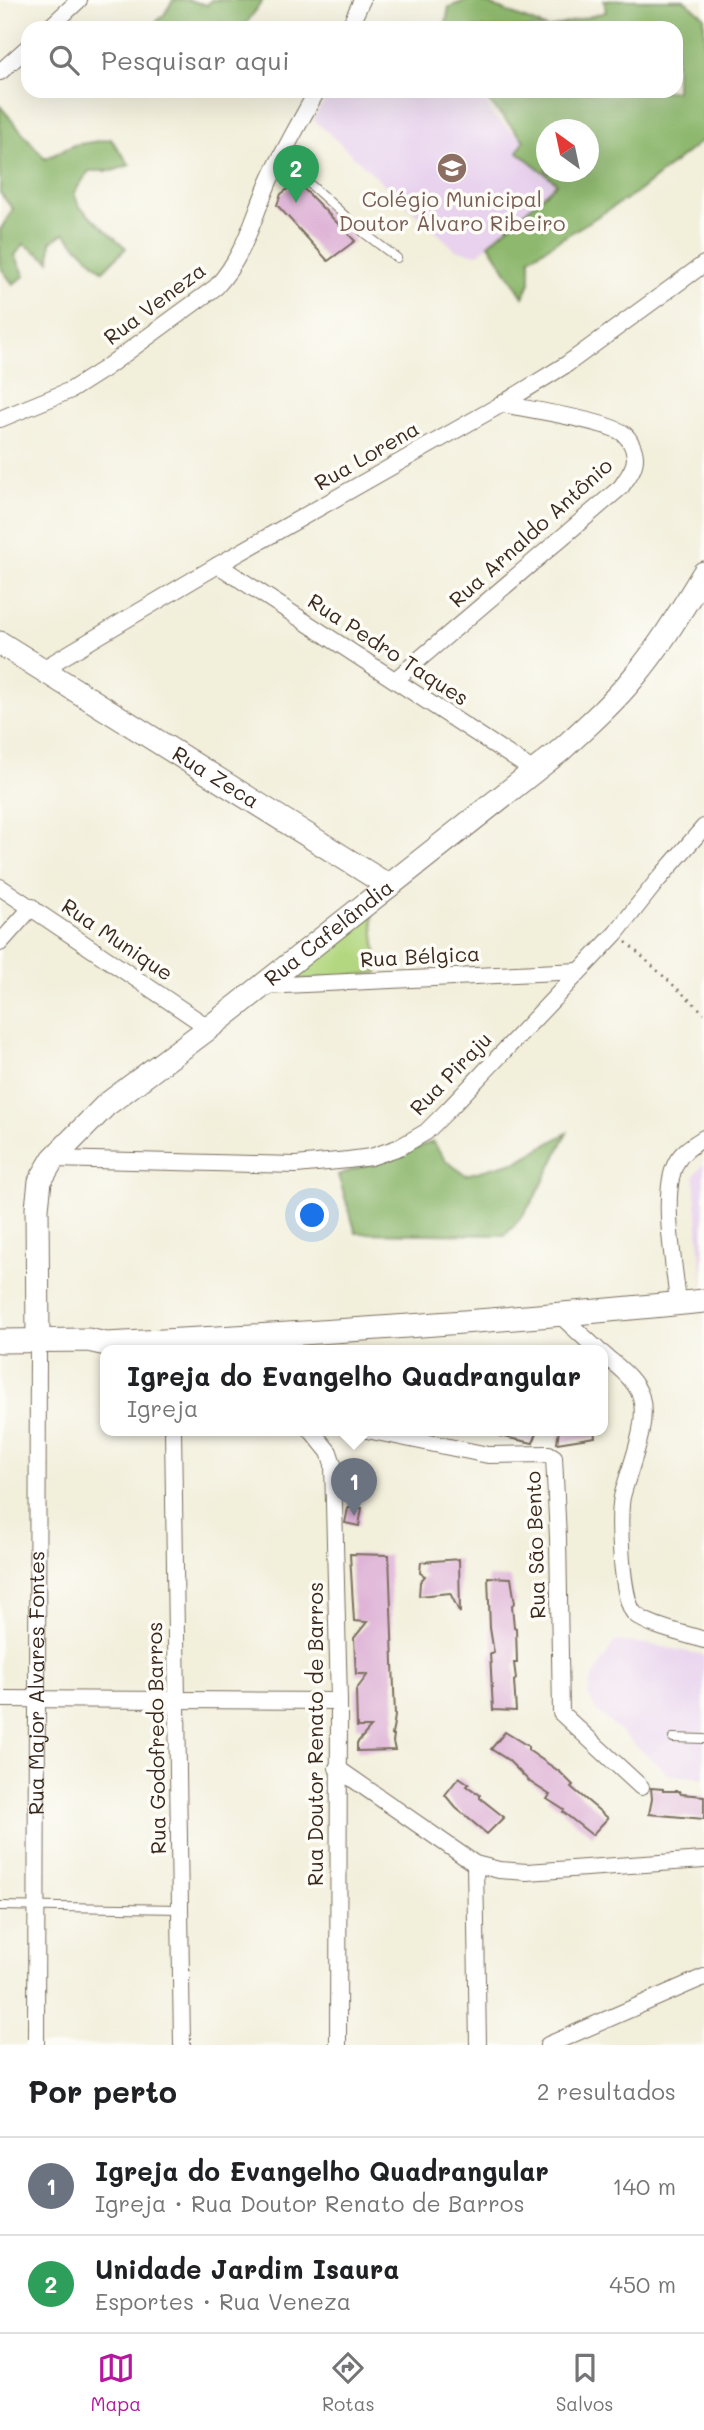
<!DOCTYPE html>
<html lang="pt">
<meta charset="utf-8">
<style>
:root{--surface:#fff;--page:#f6f6f6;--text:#202124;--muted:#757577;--line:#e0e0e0;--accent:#b5179e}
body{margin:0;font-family:Mali,sans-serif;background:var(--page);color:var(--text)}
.compass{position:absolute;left:536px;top:119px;width:63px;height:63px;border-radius:50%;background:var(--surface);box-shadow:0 7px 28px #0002;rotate:327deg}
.you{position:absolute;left:313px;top:1216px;width:24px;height:24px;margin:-18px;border:5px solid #fff;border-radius:50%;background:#1a73e8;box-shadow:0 0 0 10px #1a73e833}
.badge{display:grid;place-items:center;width:46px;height:46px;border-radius:50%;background:var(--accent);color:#fff;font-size:23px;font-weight:700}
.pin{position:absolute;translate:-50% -58px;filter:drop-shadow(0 2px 4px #0008)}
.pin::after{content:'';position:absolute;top:37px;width:24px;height:21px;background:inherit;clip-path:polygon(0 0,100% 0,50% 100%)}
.popup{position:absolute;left:100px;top:1345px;width:508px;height:91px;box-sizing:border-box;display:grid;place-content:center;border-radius:14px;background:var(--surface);filter:drop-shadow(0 2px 5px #0005);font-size:23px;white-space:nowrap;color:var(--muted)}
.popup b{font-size:26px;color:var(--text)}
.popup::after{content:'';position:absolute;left:50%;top:100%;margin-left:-14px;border:14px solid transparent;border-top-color:var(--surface)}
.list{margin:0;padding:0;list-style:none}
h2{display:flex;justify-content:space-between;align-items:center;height:91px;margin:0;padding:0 28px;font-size:30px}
h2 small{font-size:23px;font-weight:400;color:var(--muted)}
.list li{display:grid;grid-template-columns:46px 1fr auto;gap:21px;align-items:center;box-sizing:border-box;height:98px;padding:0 28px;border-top:2px solid var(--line)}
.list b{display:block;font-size:26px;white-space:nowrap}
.list p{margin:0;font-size:23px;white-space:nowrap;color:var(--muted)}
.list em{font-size:23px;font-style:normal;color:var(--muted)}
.icon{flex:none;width:38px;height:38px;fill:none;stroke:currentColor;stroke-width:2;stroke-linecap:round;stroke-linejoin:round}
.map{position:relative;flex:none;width:704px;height:2045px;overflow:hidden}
.search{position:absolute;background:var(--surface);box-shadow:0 7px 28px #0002;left:21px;right:21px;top:21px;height:77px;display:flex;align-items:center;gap:18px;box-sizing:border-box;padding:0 24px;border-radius:21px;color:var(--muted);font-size:26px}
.sheet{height:287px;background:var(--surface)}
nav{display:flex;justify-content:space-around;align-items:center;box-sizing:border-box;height:98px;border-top:2px solid var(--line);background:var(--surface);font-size:19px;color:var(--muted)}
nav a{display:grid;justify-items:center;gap:4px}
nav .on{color:var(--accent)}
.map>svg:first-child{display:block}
.built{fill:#e8d2ee}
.green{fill:#b3d780;stroke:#77804f;stroke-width:2}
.forest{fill:#8eb86e;stroke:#647146;stroke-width:2;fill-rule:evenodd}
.building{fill:#dfb4d7}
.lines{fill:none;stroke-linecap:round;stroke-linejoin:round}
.lane-casing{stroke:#7b6f60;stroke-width:10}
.street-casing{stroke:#7b6f60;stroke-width:18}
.secondary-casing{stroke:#7b6f60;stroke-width:25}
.path{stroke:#7b6f60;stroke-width:2.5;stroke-dasharray:2 5;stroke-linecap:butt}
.lane{stroke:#fff;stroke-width:8}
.street{stroke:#fff;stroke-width:16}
.secondary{stroke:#fff;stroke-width:23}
.labels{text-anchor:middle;stroke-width:7;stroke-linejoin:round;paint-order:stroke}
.education-label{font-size:21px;fill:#785e54;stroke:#fdfcf7}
.street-label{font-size:21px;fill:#3b2a1e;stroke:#fdfcf7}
</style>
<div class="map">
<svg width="704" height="2045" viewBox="0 0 704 2045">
<rect width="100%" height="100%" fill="#fdfcf7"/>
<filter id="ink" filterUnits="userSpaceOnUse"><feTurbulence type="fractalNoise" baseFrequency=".0143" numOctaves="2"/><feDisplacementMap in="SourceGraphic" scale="14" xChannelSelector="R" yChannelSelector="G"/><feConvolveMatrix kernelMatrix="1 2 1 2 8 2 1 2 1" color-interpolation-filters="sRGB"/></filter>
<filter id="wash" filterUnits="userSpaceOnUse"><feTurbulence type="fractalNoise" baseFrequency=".00686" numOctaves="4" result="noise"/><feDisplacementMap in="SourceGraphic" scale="28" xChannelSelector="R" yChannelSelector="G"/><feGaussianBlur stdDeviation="1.57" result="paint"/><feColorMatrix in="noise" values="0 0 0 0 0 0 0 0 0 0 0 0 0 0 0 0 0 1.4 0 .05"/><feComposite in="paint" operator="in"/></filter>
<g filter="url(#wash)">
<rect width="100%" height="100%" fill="#f2efdb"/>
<path class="built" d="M 331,91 L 442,91 L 469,94 L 484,99 L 493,117 L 524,140 L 518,152 L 557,183 L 478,254 L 456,250 L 313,119 Z
M 702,1165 L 704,1165 L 703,1287 L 694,1176 Z
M 615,1641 L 647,1644 L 704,1655 L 704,1778 L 669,1775 L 595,1709 L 588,1694 L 591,1681 Z"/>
<path class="green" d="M 371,903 L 378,973 L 271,983 Z"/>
<path class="forest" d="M 173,0 L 188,0 L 207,5 L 211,0 L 263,0 L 243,28 L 149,28 L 164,15 Z
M 468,0 L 478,0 L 547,28 L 445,28 L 449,7 Z
M 604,0 L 684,0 L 704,16 L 704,139 L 639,191 L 530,258 L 530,283 L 523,297 L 489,244 L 557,183 L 518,152 L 524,140 L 479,91 L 676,91 L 676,28 L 549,28 L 606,12 ZM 546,130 L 588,130 L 588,172 L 546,172 Z
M 0,106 L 45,159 L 74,145 L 111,139 L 130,165 L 112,171 L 89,171 L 74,193 L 79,206 L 126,248 L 103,271 L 64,233 L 51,242 L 50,261 L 24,244 L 15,255 L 25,276 L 13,284 L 0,267 L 0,230 L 13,209 L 0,193 Z
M 567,1133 C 550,1167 534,1209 505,1235 L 356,1233 L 338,1175 L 433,1142 L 446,1161 L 466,1175 L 518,1161 Z"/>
<g id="blocks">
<path class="building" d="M 297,182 L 355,241 L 328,261 L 277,205 L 281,194 Z
M 500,1430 L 538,1430 L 533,1443 L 499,1436 Z
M 559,1430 L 594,1430 L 595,1437 L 557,1443 Z
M 348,1508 L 362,1508 L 359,1526 L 345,1523 Z
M 350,1554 L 389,1555 L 395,1716 L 392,1735 L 394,1735 L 393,1742 L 395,1750 L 357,1751 L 357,1743 L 371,1727 L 357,1727 L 356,1690 L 368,1674 L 356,1674 L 354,1638 L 367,1622 L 354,1621 Z
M 459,1559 L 460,1613 L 450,1593 L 419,1596 L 420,1582 L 425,1576 L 420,1573 L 421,1562 Z
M 488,1577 L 511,1578 L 515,1603 L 512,1605 L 514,1627 L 516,1628 L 517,1663 L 514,1663 L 516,1679 L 514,1681 L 516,1711 L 493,1710 L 490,1653 L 494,1653 L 490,1628 Z
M 505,1732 L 528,1746 L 528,1750 L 560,1772 L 573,1785 L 571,1787 L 608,1818 L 592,1835 L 563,1812 L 564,1810 L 547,1799 L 550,1795 L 530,1782 L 508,1760 L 491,1749 Z
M 459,1777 L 469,1784 L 467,1786 L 480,1795 L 480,1798 L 504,1817 L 487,1834 L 456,1808 L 445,1795 Z
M 651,1788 L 663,1789 L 663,1791 L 679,1791 L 681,1794 L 704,1796 L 704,1819 L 649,1814 L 652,1799 Z"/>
</g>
</g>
<g filter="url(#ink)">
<use href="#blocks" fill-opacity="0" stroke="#7b6f60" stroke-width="2"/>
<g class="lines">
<g class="lane-casing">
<path id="lane" d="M 281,158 L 364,233 L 397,258
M 673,1738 L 704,1739
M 0,1906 L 180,1909"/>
</g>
<g class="street-casing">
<g id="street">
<path d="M 49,28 L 79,0"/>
<path d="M 349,28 L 362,0"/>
<path d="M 0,72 L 28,47"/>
<path d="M 0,419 L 71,390 L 104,369 L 216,287 C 246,254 253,216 271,177 C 285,148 301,120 317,91"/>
<path d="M 218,565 L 534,771"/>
<path d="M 41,670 L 218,565 L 502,404 L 567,364 L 704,264"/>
<path d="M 395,680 L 621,487 C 627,478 635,469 635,458 C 635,450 630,439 624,434 C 608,421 526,409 502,404"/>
<path d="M 0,887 L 209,1028"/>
<path d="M 0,943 L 32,907"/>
<path d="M 263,986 L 579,971"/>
<path d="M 53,1159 L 296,1165 L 348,1160 L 371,1157 L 400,1147 L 426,1132 L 449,1109 L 616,933 L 657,881 L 704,827"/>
<path d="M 678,1303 C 675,1267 660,1195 676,1163 C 682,1151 693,1145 704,1138"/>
<path d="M 561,1316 L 598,1350"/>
<path d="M 602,1353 C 616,1366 635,1378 641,1397 C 649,1426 629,1468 622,1497 C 618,1517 621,1597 634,1613 C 646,1626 687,1634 704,1640"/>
<path d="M 173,1430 L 182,2045"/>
<path d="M 311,1430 L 329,1452 L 333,1464 L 339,1701 L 338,2045"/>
<path d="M 367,1430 L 488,1455 L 549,1454 L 554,1457 L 558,1538 L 561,1713 L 641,1787"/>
<path d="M 0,1699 L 339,1701"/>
<path d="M 337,1768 L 475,1864 L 499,1870 L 527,1872 L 704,1860"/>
<path d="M 475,1864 L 478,2045"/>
<path id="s1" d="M 36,2045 L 38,1340"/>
<path d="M 548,2045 L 704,1977"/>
</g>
</g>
<g class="secondary-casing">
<g id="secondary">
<path id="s2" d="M 0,643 L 389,886"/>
<path id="s3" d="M 38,1340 L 37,1208 L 40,1181 L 53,1159 L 106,1105 L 209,1028 L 561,750 C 586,727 612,704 634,677 C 661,645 682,609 704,573"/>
<path d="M 0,1341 L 88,1340 L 106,1344 C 306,1334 505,1321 704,1301"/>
</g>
</g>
<path class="path" d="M 626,942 L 704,1013"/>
<use href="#lane" class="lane"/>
<use href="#street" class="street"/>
<use href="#secondary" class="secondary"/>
</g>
</g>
<defs>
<g id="school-disc" transform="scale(1.575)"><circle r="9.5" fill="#8d6e63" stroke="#fdfcf7"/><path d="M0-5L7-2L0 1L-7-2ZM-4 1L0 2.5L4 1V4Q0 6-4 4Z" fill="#fff"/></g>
</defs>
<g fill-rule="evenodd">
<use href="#school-disc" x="452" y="168"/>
</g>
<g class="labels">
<g class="education-label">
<text x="452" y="207">Colégio Municipal<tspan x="452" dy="24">Doutor Álvaro Ribeiro</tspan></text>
</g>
<g class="street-label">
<text transform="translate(155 304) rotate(-37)" y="7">Rua Veneza</text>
<text transform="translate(367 456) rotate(-30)" y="7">Rua Lorena</text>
<text transform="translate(531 533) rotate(-42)" y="7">Rua Arnaldo Antônio</text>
<text transform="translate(388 650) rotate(33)" y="7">Rua Pedro Taques</text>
<text dy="7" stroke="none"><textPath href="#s2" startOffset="254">Rua Zeca</textPath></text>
<text dy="7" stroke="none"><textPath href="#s3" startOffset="542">Rua Cafelândia</textPath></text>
<text transform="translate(117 940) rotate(34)" y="7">Rua Munique</text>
<text transform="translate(420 957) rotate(-3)" y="7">Rua Bélgica</text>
<text transform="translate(451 1074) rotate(-46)" y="7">Rua Piraju</text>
<text transform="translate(536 1545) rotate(-92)" y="7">Rua São Bento</text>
<text dy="7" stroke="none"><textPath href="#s1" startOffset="362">Rua Major Alvares Fontes</textPath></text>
<text transform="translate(316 1734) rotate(-90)" y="7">Rua Doutor Renato de Barros</text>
<text transform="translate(157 1738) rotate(-91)" y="7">Rua Godofredo Barros</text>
</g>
</g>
</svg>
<svg class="compass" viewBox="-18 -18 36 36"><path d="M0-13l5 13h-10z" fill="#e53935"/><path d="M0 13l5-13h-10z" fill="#757577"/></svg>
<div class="you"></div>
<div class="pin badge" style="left:354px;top:1516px;background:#6b7280">1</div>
<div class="popup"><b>Igreja do Evangelho Quadrangular</b>Igreja</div>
<div class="pin badge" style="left:296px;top:203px;background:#2e9e5b">2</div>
<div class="search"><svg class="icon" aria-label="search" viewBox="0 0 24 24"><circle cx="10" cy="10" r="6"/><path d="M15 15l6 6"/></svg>Pesquisar aqui</div>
</div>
<section class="sheet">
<h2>Por perto<small>2 resultados</small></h2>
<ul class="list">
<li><span class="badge" style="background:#6b7280">1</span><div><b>Igreja do Evangelho Quadrangular</b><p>Igreja · Rua Doutor Renato de Barros</p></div><em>140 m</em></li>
<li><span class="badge" style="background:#2e9e5b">2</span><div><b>Unidade Jardim Isaura</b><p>Esportes · Rua Veneza</p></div><em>450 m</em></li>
</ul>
</section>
<nav>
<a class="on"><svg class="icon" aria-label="map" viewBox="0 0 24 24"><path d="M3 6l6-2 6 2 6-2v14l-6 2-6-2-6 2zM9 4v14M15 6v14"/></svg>Mapa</a>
<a><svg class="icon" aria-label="directions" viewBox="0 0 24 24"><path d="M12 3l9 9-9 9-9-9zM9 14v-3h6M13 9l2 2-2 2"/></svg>Rotas</a>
<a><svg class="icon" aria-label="saved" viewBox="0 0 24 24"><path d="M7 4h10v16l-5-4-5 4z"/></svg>Salvos</a>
</nav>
